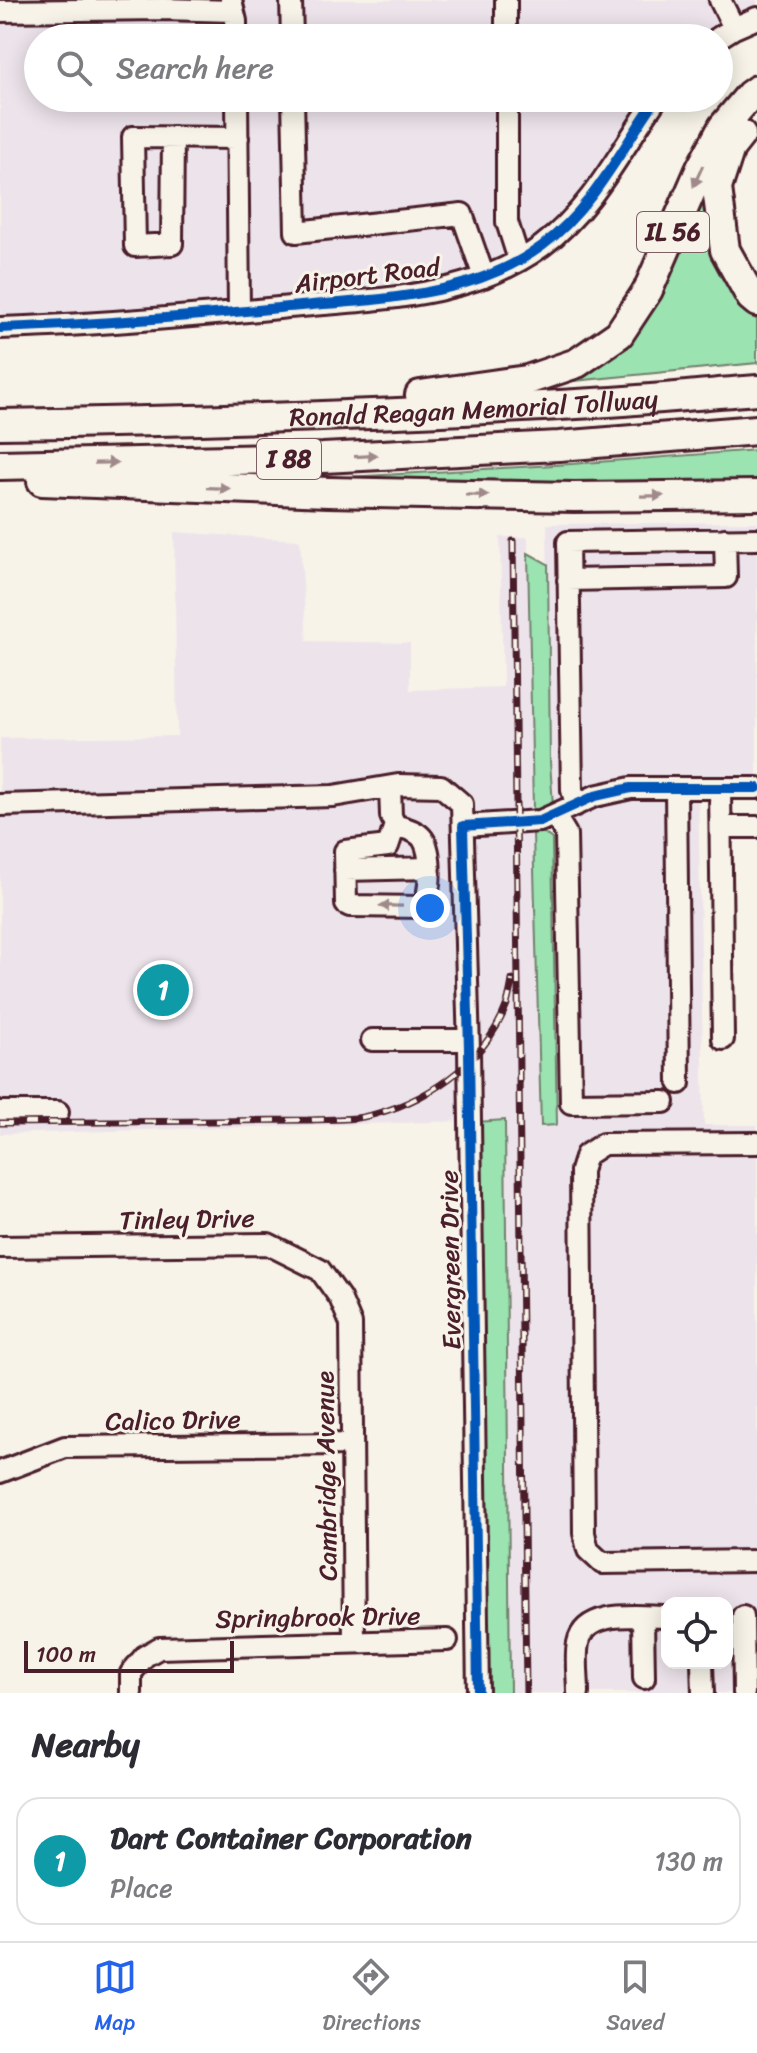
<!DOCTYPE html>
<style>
:root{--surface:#fff;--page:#f7f7f7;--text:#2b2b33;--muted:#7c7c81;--line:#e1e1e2;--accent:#2563eb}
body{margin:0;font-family:Sriracha,sans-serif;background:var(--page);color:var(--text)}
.controls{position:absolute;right:24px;bottom:24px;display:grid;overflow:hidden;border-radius:16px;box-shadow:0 4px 20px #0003}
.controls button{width:72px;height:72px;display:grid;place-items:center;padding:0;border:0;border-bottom:2px solid var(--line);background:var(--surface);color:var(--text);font:40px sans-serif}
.scale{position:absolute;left:24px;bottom:20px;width:210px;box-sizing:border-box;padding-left:8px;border:4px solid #4a1f2b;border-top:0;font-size:22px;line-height:28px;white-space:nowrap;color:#4a1f2b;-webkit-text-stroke:6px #f7f3e8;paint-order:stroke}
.you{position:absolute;left:430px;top:908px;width:28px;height:28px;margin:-20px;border:6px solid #fff;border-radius:50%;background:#1a73e8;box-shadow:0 0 0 12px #1a73e833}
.badge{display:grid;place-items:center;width:52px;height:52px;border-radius:50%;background:var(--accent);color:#fff;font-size:26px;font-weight:700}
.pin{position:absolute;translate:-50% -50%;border:4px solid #fff;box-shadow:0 2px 8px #0006}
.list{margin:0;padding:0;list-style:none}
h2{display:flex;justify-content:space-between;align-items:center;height:104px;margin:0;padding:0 32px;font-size:34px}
h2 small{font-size:26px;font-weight:400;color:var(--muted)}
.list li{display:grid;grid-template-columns:52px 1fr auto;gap:24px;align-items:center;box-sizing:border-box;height:128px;margin:0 16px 16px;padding:0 16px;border:2px solid var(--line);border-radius:24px}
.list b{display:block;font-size:30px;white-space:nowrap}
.list p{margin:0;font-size:26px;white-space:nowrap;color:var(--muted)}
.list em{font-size:26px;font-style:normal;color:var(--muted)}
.icon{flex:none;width:44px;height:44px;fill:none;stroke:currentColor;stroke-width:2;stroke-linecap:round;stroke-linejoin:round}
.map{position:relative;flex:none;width:757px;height:1693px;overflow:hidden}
.search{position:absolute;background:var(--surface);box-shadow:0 4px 20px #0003;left:24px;right:24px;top:24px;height:88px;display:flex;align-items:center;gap:20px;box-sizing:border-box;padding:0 28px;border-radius:44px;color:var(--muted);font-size:30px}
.sheet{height:248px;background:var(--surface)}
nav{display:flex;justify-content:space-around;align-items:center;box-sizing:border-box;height:112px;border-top:2px solid var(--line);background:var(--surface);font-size:22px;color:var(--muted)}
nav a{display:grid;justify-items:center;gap:4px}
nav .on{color:var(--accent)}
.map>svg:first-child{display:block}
.built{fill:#ede4eb;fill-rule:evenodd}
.green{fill:#9be3b1;stroke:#72816e;stroke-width:2}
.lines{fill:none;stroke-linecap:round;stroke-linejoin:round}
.minor-casing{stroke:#4a1f2b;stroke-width:26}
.highway-casing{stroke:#4a1f2b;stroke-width:34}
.minor{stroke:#f7f3e8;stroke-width:20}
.highway{stroke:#f7f3e8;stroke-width:28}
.rail-casing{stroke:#4a1f2b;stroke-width:7}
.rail{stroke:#f7f3e8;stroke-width:4;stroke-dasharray:12;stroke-linecap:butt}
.cycleway-casing{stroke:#f7f3e8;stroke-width:15}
.cycleway{stroke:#0057b8;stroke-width:10}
.oneway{fill:#a0898a}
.labels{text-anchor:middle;stroke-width:6;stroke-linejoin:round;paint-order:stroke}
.shield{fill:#f7f3e8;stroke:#7e5f64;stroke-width:2}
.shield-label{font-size:24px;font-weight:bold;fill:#4a1f2b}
.street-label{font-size:26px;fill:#4a1f2b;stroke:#f7f3e8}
</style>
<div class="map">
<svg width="757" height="1693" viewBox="0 0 757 1693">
<rect width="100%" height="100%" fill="#f7f3e8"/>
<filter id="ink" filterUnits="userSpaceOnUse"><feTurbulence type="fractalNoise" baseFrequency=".0125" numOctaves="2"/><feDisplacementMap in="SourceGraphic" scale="16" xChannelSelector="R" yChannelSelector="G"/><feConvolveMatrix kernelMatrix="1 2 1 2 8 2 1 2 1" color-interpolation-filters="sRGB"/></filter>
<g filter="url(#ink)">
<path class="built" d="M 0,0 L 757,0 L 757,9 L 706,35 L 702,38 L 38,38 L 38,98 L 652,98 L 576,208 L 531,252 L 478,278 L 283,301 L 0,317 Z
M 757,522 L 757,776 L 698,778 L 704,1125 L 757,1125 L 757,1693 L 510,1693 L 505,1120 L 0,1134 L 0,738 L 177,736 L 174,532 L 300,540 L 307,641 L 410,643 L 410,690 L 503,687 L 500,537 L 528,537 L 541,1126 L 557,1125 L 553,806 L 550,761 L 547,524 ZM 667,1603 L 727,1603 L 727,1663 L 667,1663 Z"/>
<path class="green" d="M 706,178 C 705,201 703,225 709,247 C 716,274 736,303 757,320 L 757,363 L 564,382 L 588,369 Z
M 757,450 L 757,483 L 679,485 L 297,480 L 571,464 Z
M 528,553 L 548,564 L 550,761 L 553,806 L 533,810 Z
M 533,833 L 544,833 L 552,839 L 557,1125 L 541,1126 Z
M 505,1120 L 510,1693 L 488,1693 L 476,1122 Z"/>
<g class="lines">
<g class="minor-casing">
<path id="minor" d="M 231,0 L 236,21 L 236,38
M 291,0 L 292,38
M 506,0 L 506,38
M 720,0 L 734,28
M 0,11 L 163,9 L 233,11
M 718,38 L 734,28 L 757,18
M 237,98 L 239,312
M 293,98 L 296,232 L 462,214 L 484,277
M 507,98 L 507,222 L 519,260
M 173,137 L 172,244 L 135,246 L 133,137 L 238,138
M 0,328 C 93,325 186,317 279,308 C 368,299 467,301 542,246 C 594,207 621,149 657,98
M 568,580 L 726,577 L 725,539
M 390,787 L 391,816 L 395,825 L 388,846 L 345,851 L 346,904 L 350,906 L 422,907 C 432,894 432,852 423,839 C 417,830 403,828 395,825
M 676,788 L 679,1083
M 720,788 L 723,1039
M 0,805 L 333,796 L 398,785 L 441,786 L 462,804 L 469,1050 L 478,1693
M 576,805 L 572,790 L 568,542 L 757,539
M 555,816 L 566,834 L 571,1103 L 664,1102
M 463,826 L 540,821 L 595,796 L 631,788 L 757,788
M 721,827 L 757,827
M 345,870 L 429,868
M 372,1040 L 468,1040
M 0,1112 L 58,1112
M 757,1143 L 603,1144 L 586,1155 L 581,1171 L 584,1533 L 588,1550 L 602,1563 L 757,1561
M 0,1247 L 268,1244 L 320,1270 L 340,1298 L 351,1324 L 354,1642
M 0,1472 L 65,1447 L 351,1444
M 743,1616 L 744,1693
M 643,1617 L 644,1678
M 702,1663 L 703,1693
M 131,1693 L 131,1673 L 145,1656 L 159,1648 L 447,1640
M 578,1693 C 578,1677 575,1658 578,1643 C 585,1608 641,1617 667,1617"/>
</g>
<g class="highway-casing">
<g id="highway">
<path d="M 741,134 L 730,148 L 717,188 L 725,250 L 751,297 L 757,302"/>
<path d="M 420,395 L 527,380 L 577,363 L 619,334 L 648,290 L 701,168 L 723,127 L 750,95 L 757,90"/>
<path id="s1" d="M 0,424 C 198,421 396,415 594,403 C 648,400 703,394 757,390"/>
<path d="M 0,465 L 323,458 L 559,446 L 757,430"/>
<path d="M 42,481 L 328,492 L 574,497 L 757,495"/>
</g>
</g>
<use href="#minor" class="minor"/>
<use href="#highway" class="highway"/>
<g class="rail-casing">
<path id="rail" d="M 513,541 L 526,1693
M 0,1123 L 308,1120 C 326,1119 346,1120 363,1117 C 424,1104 485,1064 507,1004 C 509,996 511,987 512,980"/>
</g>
<use href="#rail" class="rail"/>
<g class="cycleway-casing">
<path id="cycleway" d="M 0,328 C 93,325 186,317 279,308 C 368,299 467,301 542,246 C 594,207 621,149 657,98
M 478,1693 L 469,1050 L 463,826 L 540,821 L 595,796 L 631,788 L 757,788"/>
</g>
<use href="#cycleway" class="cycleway"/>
</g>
<defs><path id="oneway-solid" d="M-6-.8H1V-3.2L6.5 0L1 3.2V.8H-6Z" transform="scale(2)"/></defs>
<g class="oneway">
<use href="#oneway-solid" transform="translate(698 176) rotate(114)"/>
<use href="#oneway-solid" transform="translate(366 456) rotate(-3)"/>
<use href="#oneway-solid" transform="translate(106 463) rotate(-1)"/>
<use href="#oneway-solid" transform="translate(218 488) rotate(2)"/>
<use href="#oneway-solid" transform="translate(477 495) rotate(1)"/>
<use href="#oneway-solid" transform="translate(652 496) rotate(-1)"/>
<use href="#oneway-solid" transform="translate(391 906) rotate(-179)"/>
</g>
</g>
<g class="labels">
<g class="shield">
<rect x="637" y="212" width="72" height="40" rx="6"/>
<rect x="257" y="439" width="64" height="40" rx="6"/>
</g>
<g class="shield-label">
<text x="673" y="240">IL 56</text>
<text x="289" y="467">I 88</text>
</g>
<g class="street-label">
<text transform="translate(367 275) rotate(-7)" y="9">Airport Road</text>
<text dy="9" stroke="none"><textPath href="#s1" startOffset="474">Ronald Reagan Memorial Tollway</textPath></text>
<text transform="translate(187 1219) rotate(-1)" y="9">Tinley Drive</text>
<text transform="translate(450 1260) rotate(-91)" y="9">Evergreen Drive</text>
<text transform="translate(173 1420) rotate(-1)" y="9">Calico Drive</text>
<text transform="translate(326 1476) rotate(-91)" y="9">Cambridge Avenue</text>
<text transform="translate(318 1617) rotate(-1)" y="9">Springbrook Drive</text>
</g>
</g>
</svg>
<div class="controls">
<button><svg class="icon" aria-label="locate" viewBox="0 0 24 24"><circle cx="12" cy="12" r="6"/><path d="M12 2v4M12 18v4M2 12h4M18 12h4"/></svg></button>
</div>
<div class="scale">100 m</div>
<div class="you"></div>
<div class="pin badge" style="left:163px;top:990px;background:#0f9aa8">1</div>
<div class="search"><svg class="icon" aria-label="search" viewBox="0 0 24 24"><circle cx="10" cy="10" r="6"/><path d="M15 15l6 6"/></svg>Search here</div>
</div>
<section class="sheet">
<h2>Nearby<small></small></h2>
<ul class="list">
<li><span class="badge" style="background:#0f9aa8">1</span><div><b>Dart Container Corporation</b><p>Place</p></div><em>130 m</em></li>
</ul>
</section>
<nav>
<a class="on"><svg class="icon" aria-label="map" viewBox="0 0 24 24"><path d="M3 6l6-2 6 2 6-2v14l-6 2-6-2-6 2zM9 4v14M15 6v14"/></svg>Map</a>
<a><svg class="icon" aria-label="directions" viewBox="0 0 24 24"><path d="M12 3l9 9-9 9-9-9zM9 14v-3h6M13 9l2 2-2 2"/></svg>Directions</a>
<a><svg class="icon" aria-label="saved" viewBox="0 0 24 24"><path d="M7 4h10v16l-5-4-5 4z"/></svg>Saved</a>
</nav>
